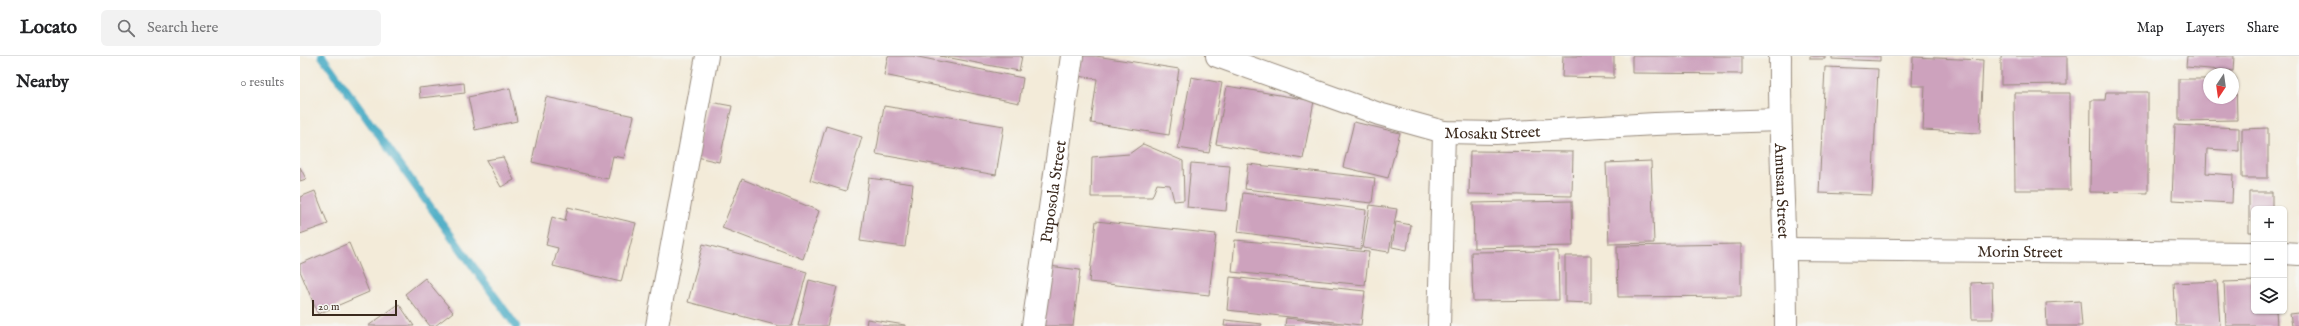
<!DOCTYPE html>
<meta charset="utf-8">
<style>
:root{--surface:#fff;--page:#f2f2f2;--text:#202124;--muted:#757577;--line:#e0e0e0}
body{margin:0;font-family:"IM FELL English",serif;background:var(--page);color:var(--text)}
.controls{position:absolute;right:12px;bottom:12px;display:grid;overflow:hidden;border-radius:6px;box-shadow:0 1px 3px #0004}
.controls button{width:36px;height:36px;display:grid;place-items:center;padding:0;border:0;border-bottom:1px solid var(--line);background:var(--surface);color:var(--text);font:20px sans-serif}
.compass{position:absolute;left:1903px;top:12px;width:36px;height:36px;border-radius:50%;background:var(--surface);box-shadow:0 1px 3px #0004;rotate:193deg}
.scale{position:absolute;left:12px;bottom:10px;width:85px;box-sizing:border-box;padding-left:4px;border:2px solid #3b2a1e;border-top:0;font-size:11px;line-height:14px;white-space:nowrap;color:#3b2a1e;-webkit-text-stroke:3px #f6f6f2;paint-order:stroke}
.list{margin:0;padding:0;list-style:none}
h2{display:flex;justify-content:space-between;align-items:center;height:52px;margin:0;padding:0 16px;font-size:17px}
h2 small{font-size:13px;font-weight:400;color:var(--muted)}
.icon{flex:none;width:22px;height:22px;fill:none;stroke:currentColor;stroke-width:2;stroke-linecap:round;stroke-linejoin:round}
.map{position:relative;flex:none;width:1999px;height:270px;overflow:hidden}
header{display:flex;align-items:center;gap:24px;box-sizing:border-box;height:56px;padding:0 20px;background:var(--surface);border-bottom:1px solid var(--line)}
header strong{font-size:19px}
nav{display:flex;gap:22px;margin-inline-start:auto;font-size:14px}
.search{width:280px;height:36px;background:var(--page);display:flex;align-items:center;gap:10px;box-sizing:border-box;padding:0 14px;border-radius:6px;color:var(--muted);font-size:15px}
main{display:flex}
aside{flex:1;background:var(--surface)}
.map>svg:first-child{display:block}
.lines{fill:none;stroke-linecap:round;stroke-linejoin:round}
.stream{stroke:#43a9c3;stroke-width:8}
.building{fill:#cda2bd}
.minor-casing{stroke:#978a7c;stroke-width:24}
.minor{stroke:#fff;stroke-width:22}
.labels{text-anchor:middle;stroke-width:3;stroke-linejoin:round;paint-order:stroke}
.street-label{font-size:16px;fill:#3b2a1e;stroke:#f6f6f2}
</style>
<header>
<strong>Locato</strong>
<div class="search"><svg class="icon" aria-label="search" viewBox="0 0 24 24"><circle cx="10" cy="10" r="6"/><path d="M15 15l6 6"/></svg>Search here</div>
<nav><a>Map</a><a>Layers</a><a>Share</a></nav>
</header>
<main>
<aside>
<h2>Nearby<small>0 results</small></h2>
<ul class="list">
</ul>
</aside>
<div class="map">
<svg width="1999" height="270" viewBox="0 0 1999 270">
<rect width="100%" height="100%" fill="#f6f6f2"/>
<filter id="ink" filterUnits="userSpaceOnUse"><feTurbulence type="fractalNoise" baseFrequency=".025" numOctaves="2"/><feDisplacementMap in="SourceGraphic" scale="8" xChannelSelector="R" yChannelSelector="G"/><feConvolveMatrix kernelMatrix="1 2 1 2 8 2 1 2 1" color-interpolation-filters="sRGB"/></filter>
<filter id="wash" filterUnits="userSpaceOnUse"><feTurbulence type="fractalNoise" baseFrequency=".012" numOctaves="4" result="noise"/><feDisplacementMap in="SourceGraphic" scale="16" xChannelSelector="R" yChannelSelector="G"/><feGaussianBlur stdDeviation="0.9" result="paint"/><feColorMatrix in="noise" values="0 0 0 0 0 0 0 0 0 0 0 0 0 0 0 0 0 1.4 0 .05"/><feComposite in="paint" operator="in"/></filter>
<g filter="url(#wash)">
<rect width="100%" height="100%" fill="#f3ebd9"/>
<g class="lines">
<path class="stream" d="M 22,0 L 216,270"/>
</g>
<g id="blocks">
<path class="building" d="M 588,0 L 613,0 L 723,22 L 719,47 L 584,19 Z
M 640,0 L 722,0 L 719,15 Z
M 781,0 L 796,0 L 879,13 L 869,79 L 791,67 L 797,23 L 778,20 Z
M 1263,0 L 1314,0 L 1314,22 L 1262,21 Z
M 1332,0 L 1442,0 L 1442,18 L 1332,17 Z
M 1510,0 L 1525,0 L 1525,3 L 1510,3 Z
M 1532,0 L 1580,0 L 1580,5 L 1532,3 Z
M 1701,0 L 1767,0 L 1767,28 L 1701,29 Z
M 1887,0 L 1934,0 L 1933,15 L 1886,11 Z
M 1613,1 L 1683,4 L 1680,77 L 1623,74 L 1625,30 L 1612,30 Z
M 1525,11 L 1578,13 L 1572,139 L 1519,137 Z
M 891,21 L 922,27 L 909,97 L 878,92 Z
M 1933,22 L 1936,22 L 1937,64 L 1879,65 L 1879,23 L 1909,23 L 1909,42 L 1933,42 Z
M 164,27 L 165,37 L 120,42 L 119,32 Z
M 927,30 L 1014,45 L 1003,103 L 916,88 Z
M 210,32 L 217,65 L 175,74 L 168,41 Z
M 1806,36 L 1848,36 L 1848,137 L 1790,136 L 1791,44 L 1805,44 Z
M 1714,37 L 1770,37 L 1771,134 L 1715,134 Z
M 246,41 L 334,60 L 324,102 L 313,100 L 308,123 L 232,106 Z
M 410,46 L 432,50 L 419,106 L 397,101 Z
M 584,50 L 704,70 L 696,119 L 576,98 Z
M 1054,66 L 1100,77 L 1088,122 L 1043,111 Z
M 1875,69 L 1939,72 L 1939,95 L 1907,93 L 1906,117 L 1933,119 L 1932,147 L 1872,144 Z
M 526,70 L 562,81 L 546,135 L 510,124 Z
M 1968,72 L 1968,122 L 1942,122 L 1942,73 Z
M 843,88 L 883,105 L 884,144 L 874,145 L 870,129 L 857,128 L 852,141 L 791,141 L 792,101 L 829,98 Z
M 1170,95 L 1273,96 L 1272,140 L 1169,138 Z
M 203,101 L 214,124 L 201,131 L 186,104 Z
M 1351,105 L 1354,187 L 1309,188 L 1306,107 Z
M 891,107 L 930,110 L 926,155 L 887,151 Z
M 948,108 L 1075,122 L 1072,147 L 945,133 Z
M 0,111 L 6,123 L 0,125 Z
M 569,122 L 613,128 L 605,191 L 560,185 Z
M 442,123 L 519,155 L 503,203 L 422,172 Z
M 15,135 L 28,168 L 0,178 L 0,141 Z
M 1949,136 L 1972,136 L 1972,153 L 1954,153 L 1954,176 L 1949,176 Z
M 943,137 L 1066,154 L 1061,193 L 938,176 Z
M 1272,145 L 1273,190 L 1174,192 L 1173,147 Z
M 1070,149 L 1097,153 L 1089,196 L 1063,192 Z
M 268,151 L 336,167 L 321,226 L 253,210 L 258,192 L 246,189 L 252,161 L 265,165 Z
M 796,165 L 916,178 L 909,239 L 789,226 Z
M 1096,166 L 1111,169 L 1107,194 L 1092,191 Z
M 935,184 L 1069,196 L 1065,229 L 932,216 Z
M 49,187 L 69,236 L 18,258 L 0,215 L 0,208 Z
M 403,188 L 507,216 L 492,270 L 479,270 L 388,246 Z
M 1441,188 L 1441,240 L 1318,241 L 1317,190 Z
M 1258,195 L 1259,244 L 1173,245 L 1171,196 Z
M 1265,200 L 1291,200 L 1291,247 L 1265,246 Z
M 749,210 L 780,214 L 773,270 L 741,270 Z
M 930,221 L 1065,235 L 1061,269 L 927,254 Z
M 125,222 L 153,256 L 135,270 L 130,270 L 105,238 Z
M 509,224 L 537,231 L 527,270 L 498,270 Z
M 1917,225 L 1920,270 L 1876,270 L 1874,227 Z
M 1954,225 L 1954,255 L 1976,255 L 1977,270 L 1926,270 L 1924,226 Z
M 1692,226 L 1693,263 L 1672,263 L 1671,227 Z
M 1780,245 L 1782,270 L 1747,270 L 1746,247 Z
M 99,248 L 114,270 L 68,270 Z
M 1999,257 L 1999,270 L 1992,270 L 1990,258 Z
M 986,262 L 1043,269 L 1043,270 L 985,270 Z
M 567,263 L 605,269 L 605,270 L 566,270 Z
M 925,264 L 962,268 L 961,270 L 924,270 Z"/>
</g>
</g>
<g filter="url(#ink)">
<use href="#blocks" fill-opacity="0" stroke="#978a7c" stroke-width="1"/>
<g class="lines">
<g class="minor-casing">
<g id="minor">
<path id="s1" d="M 917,0 L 1079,58 L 1144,76 L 1196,77 L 1355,68 L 1480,64"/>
<path id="s2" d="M 1480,0 C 1479,90 1486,180 1486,270"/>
<path id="s3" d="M 1486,193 L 1954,197"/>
<path d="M 1984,197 L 1999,198"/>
<path d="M 357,270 L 407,0"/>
<path id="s4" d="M 733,270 L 772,0"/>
<path d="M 1139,270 L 1144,76"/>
</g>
</g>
<use href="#minor" class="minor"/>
</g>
</g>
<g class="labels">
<g class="street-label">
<text dy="6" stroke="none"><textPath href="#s1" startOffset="288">Mosaku Street</textPath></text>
<text dy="6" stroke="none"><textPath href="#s4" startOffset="136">Puposola Street</textPath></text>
<text dy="6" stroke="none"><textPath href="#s2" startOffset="135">Amusan Street</textPath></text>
<text dy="6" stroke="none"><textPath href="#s3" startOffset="234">Morin Street</textPath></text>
</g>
</g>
</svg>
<div class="controls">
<button>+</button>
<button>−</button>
<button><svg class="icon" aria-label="layers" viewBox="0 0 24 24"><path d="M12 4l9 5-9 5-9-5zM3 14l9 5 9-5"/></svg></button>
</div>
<svg class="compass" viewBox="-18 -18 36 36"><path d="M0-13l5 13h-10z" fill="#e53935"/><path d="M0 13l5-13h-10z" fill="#757577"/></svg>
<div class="scale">20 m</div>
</div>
</main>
